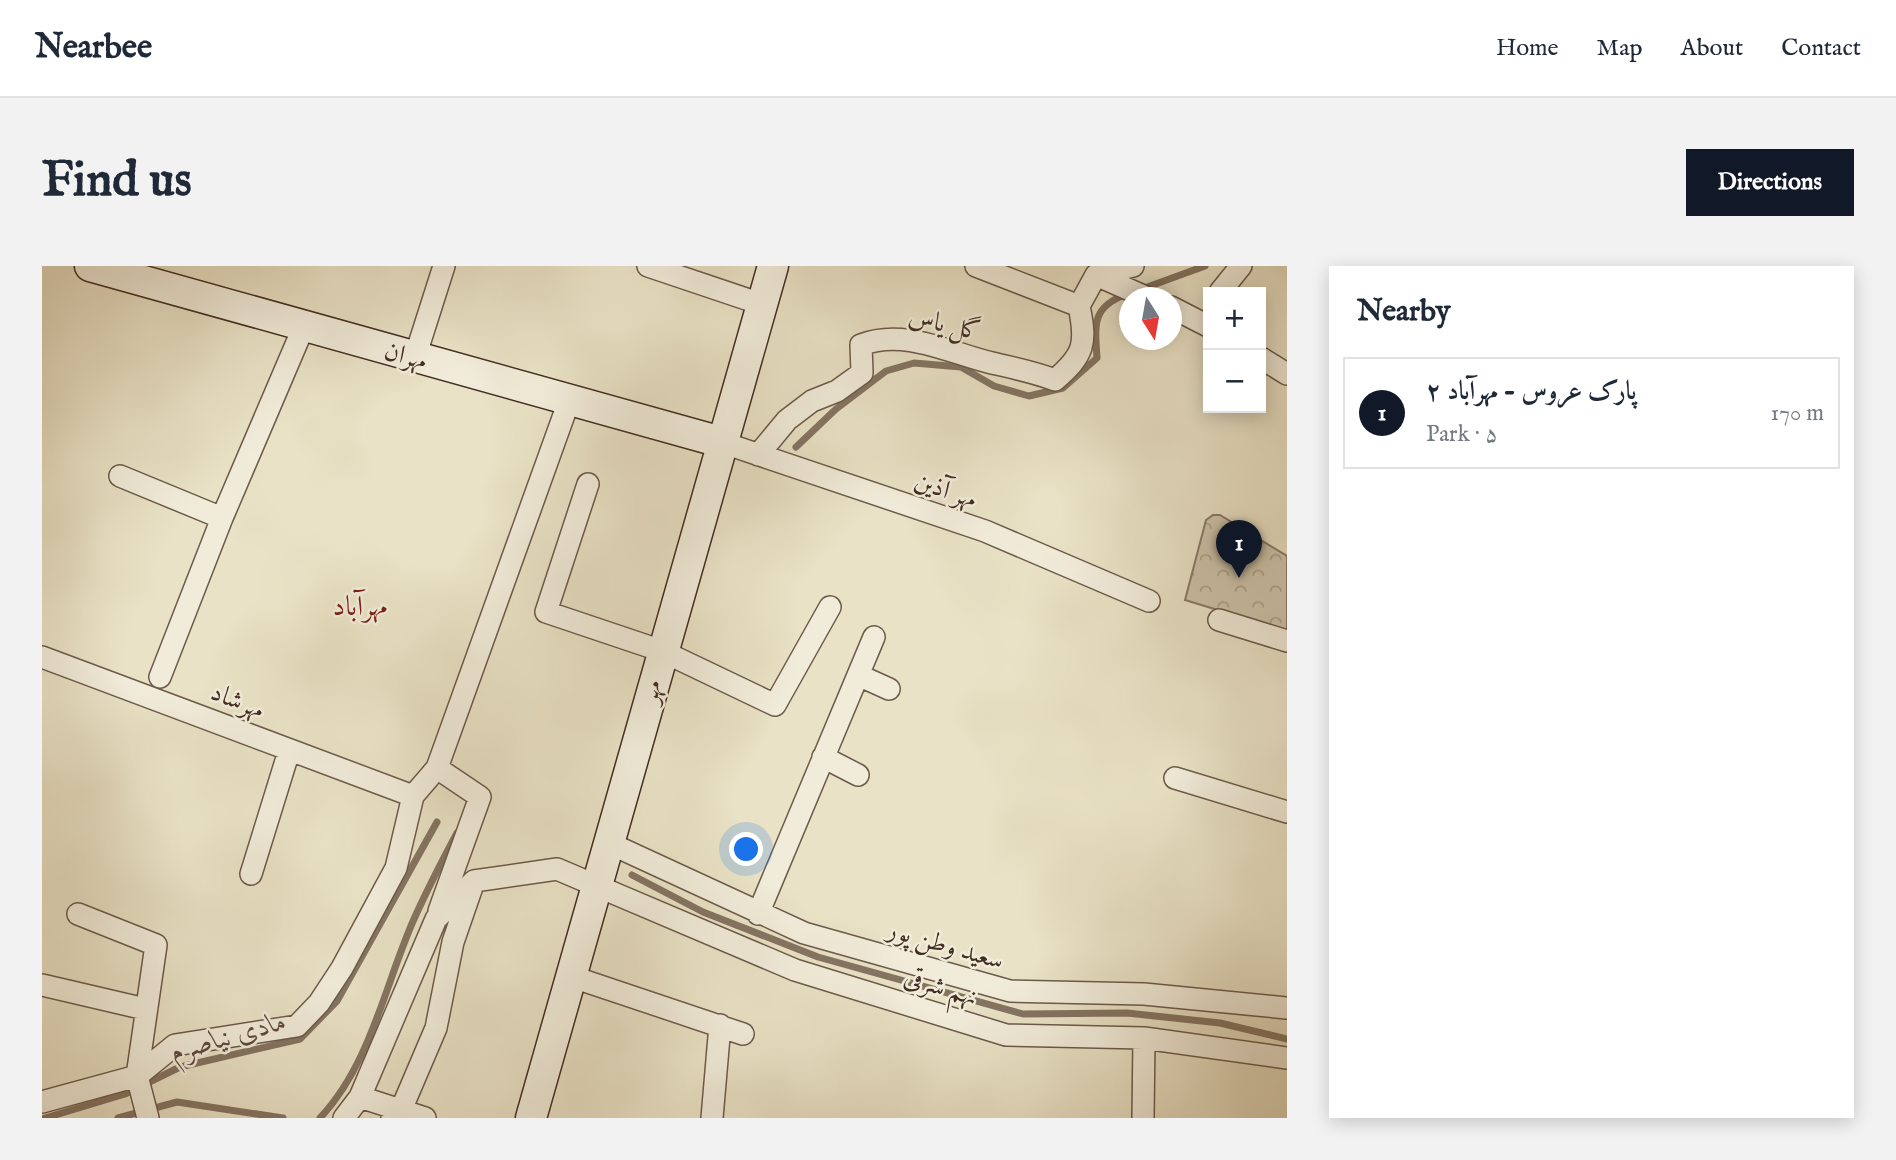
<!DOCTYPE html>
<meta charset="utf-8">
<style>
:root{--surface:#fff;--page:#f2f2f3;--text:#1f2937;--muted:#747a83;--line:#e0e1e3;--accent:#111827}
body{margin:0;font-family:"IM FELL English",Amiri,serif;background:var(--page);color:var(--text)}
.controls{position:absolute;right:21px;top:21px;display:grid;overflow:hidden;border-radius:0px;box-shadow:0 4px 18px #0003}
.controls button{width:63px;height:63px;display:grid;place-items:center;padding:0;border:0;border-bottom:2px solid var(--line);background:var(--surface);color:var(--text);font:35px sans-serif}
.compass{position:absolute;left:1077px;top:21px;width:63px;height:63px;border-radius:50%;background:var(--surface);box-shadow:0 4px 18px #0003;rotate:169deg}
.you{position:absolute;left:705px;top:584px;width:24px;height:24px;margin:-18px;border:5px solid #fff;border-radius:50%;background:#1a73e8;box-shadow:0 0 0 10px #1a73e833}
.badge{display:grid;place-items:center;width:46px;height:46px;border-radius:50%;background:var(--accent);color:#fff;font-size:23px;font-weight:700}
.pin{position:absolute;translate:-50% -58px;filter:drop-shadow(0 2px 4px #0008)}
.pin::after{content:'';position:absolute;top:37px;width:24px;height:21px;background:inherit;clip-path:polygon(0 0,100% 0,50% 100%)}
.list{margin:0;padding:0;list-style:none}
h2{display:flex;justify-content:space-between;align-items:center;height:91px;margin:0;padding:0 28px;font-size:30px}
h2 small{font-size:23px;font-weight:400;color:var(--muted)}
.list li{display:grid;grid-template-columns:46px 1fr auto;gap:21px;align-items:center;box-sizing:border-box;height:112px;margin:0 14px 14px;padding:0 14px;border:2px solid var(--line);border-radius:0px}
.list b{display:block;font-size:26px;white-space:nowrap}
.list p{margin:0;font-size:23px;white-space:nowrap;color:var(--muted)}
.list em{font-size:23px;font-style:normal;color:var(--muted)}
.map{position:relative;flex:none;width:1245px;height:852px;overflow:hidden;border-radius:0px}
header{display:flex;align-items:center;gap:42px;box-sizing:border-box;height:98px;padding:0 35px;background:var(--surface);border-bottom:2px solid var(--line)}
header strong{font-size:33px}
nav{display:flex;gap:38px;margin-inline-start:auto;font-size:24px}
.intro{display:flex;align-items:center;justify-content:space-between;box-sizing:border-box;height:168px;padding:0 42px}
h1{margin:0;font-size:49px}
.button{padding:18px 32px;border-radius:0px;background:var(--accent);color:#fff;font-size:24px;font-weight:700}
main{display:flex;gap:42px;padding:0 42px}
aside{flex:1;background:var(--surface);border-radius:0px;box-shadow:0 4px 18px #0003}
.map>svg:first-child{display:block}
.park{fill:url(#park-crowns);stroke:#887866;stroke-width:2}
.lines{fill:none;stroke-linecap:round;stroke-linejoin:round}
.stream{stroke:#847462;stroke-width:7}
.street-casing{stroke:#6c5a4a;stroke-width:24}
.secondary-casing{stroke:#422d21;stroke-width:33}
.street{stroke:#f1ecda;stroke-width:21}
.secondary{stroke:#f1ecda;stroke-width:30}
.labels{text-anchor:middle;stroke-width:5;stroke-linejoin:round;paint-order:stroke}
.street-label{font-size:26px;fill:#422d21;stroke:#f1ecda}
.neighbourhood-label{font-size:28px;fill:#7a1f14;stroke:#f1ecda}
.water-label{font-size:28px;font-style:italic;fill:#5e4b3c;stroke:#f1ecda}
</style>
<header>
<strong>Nearbee</strong>
<nav><a>Home</a><a>Map</a><a>About</a><a>Contact</a></nav>
</header>
<div class="intro"><h1>Find us</h1><a class="button">Directions</a></div>
<main>
<div class="map">
<svg width="1245" height="852" viewBox="0 0 1245 852">
<defs>
<pattern id="park-crowns" width="20" height="18" patternUnits="userSpaceOnUse" patternTransform="scale(1.75)"><rect width="20" height="18" fill="#cdc3aa"/><path d="M2 6a3 3 0 1 1 6 0M12 15a3 3 0 1 1 6 0" fill="none" stroke="#a89f8a"/></pattern>
</defs>
<rect width="100%" height="100%" fill="#e9e2c6"/>
<filter id="stains"><feTurbulence type="fractalNoise" baseFrequency=".00286" numOctaves="4"/><feColorMatrix values="0 0 0 0 .2 0 0 0 0 .09 0 0 0 0 .02 0 0 0 .5 -.17"/></filter>
<radialGradient id="worn" r=".72"><stop offset=".6" stop-color="#630" stop-opacity="0"/><stop offset="1" stop-color="#630" stop-opacity=".3"/></radialGradient>
<path class="park" d="M 1171,249 L 1178,249 L 1245,290 L 1245,365 L 1143,334 L 1164,254 Z"/>
<g class="lines">
<path class="stream" d="M 1100,23 L 1163,0
M 754,181 L 794,143 L 844,105 L 872,97 L 919,101 L 952,120 L 987,130 L 1021,122 L 1055,92 C 1053,59 1049,41 1085,28
M 590,609 L 661,646 L 776,691 L 981,748 L 1085,747 L 1178,757 L 1245,773
M 3,852 L 83,828 L 138,801 L 258,773 L 295,735 L 395,556
M 76,852 L 135,836 L 241,852
M 278,852 C 329,798 343,718 372,653 C 385,624 400,595 415,567"/>
<g class="street-casing">
<path id="street" d="M 606,0 L 719,38
M 934,0 L 1037,40
M 1054,9 L 1106,32
M 1054,9 L 1091,0
M 1178,26 L 1199,0
M 1129,41 L 1166,60
M 373,91 L 402,0
M 1219,92 L 1245,108
M 679,176 L 943,265 L 1107,335
M 716,189 L 745,154 L 770,135 L 795,125 L 820,107 L 819,79 C 862,62 908,87 950,97 C 972,102 992,106 1013,114 C 1042,89 1045,78 1037,40 L 1054,9
M 78,210 L 180,252
M 546,218 L 504,346 L 620,385 L 733,439 L 788,341
M 1177,354 L 1245,375
M 0,391 L 371,530
M 816,409 L 847,423
M 118,411 L 180,252 L 262,60
M 781,491 L 816,509
M 395,502 L 438,531 L 397,645
M 1133,512 L 1245,546
M 569,578 L 762,667 L 968,725 L 1102,728 L 1245,742
M 209,608 L 247,485
M 36,648 L 114,679 L 95,810 L 106,852
M 716,648 L 832,371
M 531,711 L 701,768
M 0,719 L 103,743
M 318,831 L 383,852
M 0,836 L 95,810 L 133,779 L 255,760 L 277,737 L 300,702 L 354,602 L 371,530 L 395,502 L 527,135
M 302,852 L 318,831 L 394,653 L 432,615 L 515,603 L 753,704 L 964,769 L 1102,772 L 1245,792
M 350,852 L 359,844 L 394,762 L 411,676 L 430,621
M 670,852 L 678,759
M 1101,852 L 1102,772"/>
</g>
<g class="secondary-casing">
<path id="secondary" d="M 48,0 L 679,176
M 489,852 L 731,0"/>
</g>
<use href="#street" class="street"/>
<use href="#secondary" class="secondary"/>
</g>
<g class="labels">
<g class="street-label">
<text transform="translate(903 57) rotate(13)" y="9">گل یاس</text>
<text transform="translate(364 89) rotate(16)" y="9">مهران</text>
<text transform="translate(904 223) rotate(19)" y="9">مهر آذین</text>
<text transform="translate(608 425) rotate(-74)" y="9">مهر</text>
<text transform="translate(196 434) rotate(22)" y="9">مهرشاد</text>
<text transform="translate(904 678) rotate(16)" y="9">سعید وطن پور</text>
<text transform="translate(899 720) rotate(17)" y="9">نهم شرقی</text>
</g>
<g class="neighbourhood-label">
<text x="318" y="349">مهرآباد</text>
</g>
<g class="water-label">
<text transform="translate(186 769) rotate(-16)" y="10">مادی نیاصرم</text>
</g>
</g>
<rect width="100%" height="100%" filter="url(#stains)"/>
<rect width="100%" height="100%" fill="url(#worn)"/>
</svg>
<div class="controls">
<button>+</button>
<button>−</button>
</div>
<svg class="compass" viewBox="-18 -18 36 36"><path d="M0-13l5 13h-10z" fill="#e53935"/><path d="M0 13l5-13h-10z" fill="#747a83"/></svg>
<div class="you"></div>
<div class="pin badge" style="left:1197px;top:312px">1</div>
</div>
<aside>
<h2>Nearby<small></small></h2>
<ul class="list">
<li><span class="badge">1</span><div><b>پارک عروس - مهرآباد ۲</b><p>Park · ۵</p></div><em>170 m</em></li>
</ul>
</aside>
</main>
